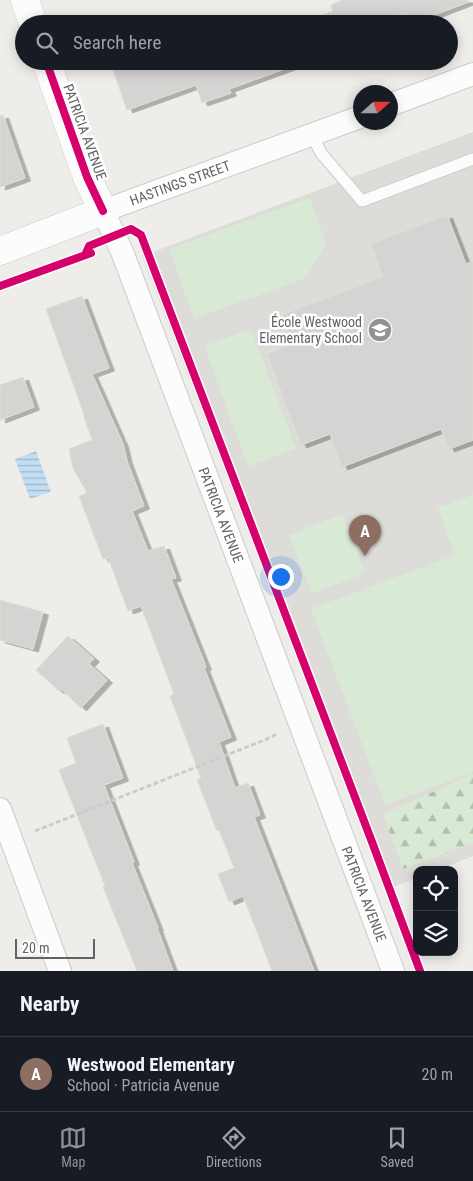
<!DOCTYPE html>
<meta charset="utf-8">
<style>
:root{--surface:#171b24;--page:#242831;--text:#f1f3f6;--muted:#9ea1a6;--line:#363941;--accent:#8c9099}
body{margin:0;font-family:"Roboto Condensed",sans-serif;background:var(--page);color:var(--text)}
.controls{position:absolute;right:15px;bottom:15px;display:grid;overflow:hidden;border-radius:10px;box-shadow:0 2px 12px #0003}
.controls button{width:45px;height:45px;display:grid;place-items:center;padding:0;border:0;border-bottom:1px solid var(--line);background:var(--surface);color:var(--text);font:25px sans-serif}
.compass{position:absolute;left:353px;top:85px;width:45px;height:45px;border-radius:50%;background:var(--surface);box-shadow:0 2px 12px #0003;rotate:69deg}
.scale{position:absolute;left:15px;bottom:12px;width:80px;box-sizing:border-box;padding-left:5px;border:2px solid #5f6266;border-top:0;font-size:14px;line-height:18px;white-space:nowrap;color:#5f6266;-webkit-text-stroke:4px #fff;paint-order:stroke}
.you{position:absolute;left:280px;top:576px;width:18px;height:18px;margin:-12px;border:4px solid #fff;border-radius:50%;background:#1a73e8;box-shadow:0 0 0 8px #1a73e833}
.badge{display:grid;place-items:center;width:32px;height:32px;border-radius:50%;background:var(--accent);color:#fff;font-size:16px;font-weight:700}
.pin{position:absolute;translate:-50% -41px;filter:drop-shadow(0 1px 2px #0008)}
.pin::after{content:'';position:absolute;top:26px;width:18px;height:15px;background:inherit;clip-path:polygon(0 0,100% 0,50% 100%)}
.list{margin:0;padding:0;list-style:none}
h2{display:flex;justify-content:space-between;align-items:center;height:65px;margin:0;padding:0 20px;font-size:21px}
h2 small{font-size:16px;font-weight:400;color:var(--muted)}
.list li{display:grid;grid-template-columns:32px 1fr auto;gap:15px;align-items:center;box-sizing:border-box;height:75px;padding:0 20px;border-top:1px solid var(--line)}
.list b{display:block;font-size:19px;white-space:nowrap}
.list p{margin:0;font-size:16px;white-space:nowrap;color:var(--muted)}
.list em{font-size:16px;font-style:normal;color:var(--muted)}
.icon{flex:none;width:28px;height:28px;fill:none;stroke:currentColor;stroke-width:2;stroke-linecap:round;stroke-linejoin:round}
.map{position:relative;flex:none;width:473px;height:971px;overflow:hidden}
.search{position:absolute;background:var(--surface);box-shadow:0 2px 12px #0003;left:15px;right:15px;top:15px;height:55px;display:flex;align-items:center;gap:12px;box-sizing:border-box;padding:0 18px;border-radius:28px;color:var(--muted);font-size:19px}
.sheet{height:140px;background:var(--surface)}
nav{display:flex;justify-content:space-around;align-items:center;box-sizing:border-box;height:70px;border-top:1px solid var(--line);background:var(--surface);font-size:14px;color:var(--muted)}
nav a{display:grid;justify-items:center;gap:2px}
nav .on{color:var(--accent)}
.map>svg:first-child{display:block}
.education{fill:#dedcd8}
.forest{fill:url(#forest-firs)}
.park{fill:#d8e9d6}
.water{fill:url(#water-rules)}
.building{fill:#d5d4d2;stroke:#dddcd8;filter:url(#shadow)}
.lines{fill:none;stroke-linecap:round;stroke-linejoin:round}
.lane-casing{stroke:#cbcbcb;stroke-width:13}
.street-casing{stroke:#cbcbcb;stroke-width:24}
.secondary-casing{stroke:#cbcbcb;stroke-width:29}
.path{stroke:#cacecb;stroke-width:3;stroke-dasharray:5 2.5;stroke-linecap:butt}
.lane{stroke:#fcfcfc;stroke-width:11}
.street{stroke:#fcfcfc;stroke-width:22}
.secondary{stroke:#fcfcfc;stroke-width:28}
.cycleway-casing{stroke:#fff;stroke-width:11}
.cycleway{stroke:#d6006c;stroke-width:8}
.labels{text-anchor:middle;stroke-width:5;stroke-linejoin:round;paint-order:stroke}
.street-label{font-size:14px;fill:#5f6266;stroke:#fff}
.poi-label{font-size:14px;fill:#5f6266;stroke:#fff;text-anchor:end}
</style>
<div class="map">
<svg width="473" height="971" viewBox="0 0 473 971">
<defs>
<pattern id="forest-firs" width="22" height="20" patternUnits="userSpaceOnUse" patternTransform="scale(1.25)"><rect width="22" height="20" fill="#d8e9d6"/><path d="M5 1l3.5 6h-7zM16 11l3.5 6h-7z" fill="#b2c0b1"/></pattern>
<pattern id="water-rules" width="6" height="5" patternUnits="userSpaceOnUse" patternTransform="scale(1.25)"><rect width="6" height="5" fill="#c1def4"/><path d="M0 2.5h6" fill="none" stroke="#a0b7c9"/></pattern>
<filter id="shadow"><feDropShadow dx="5.5" dy="3" stdDeviation="0" flood-color="#0004"/></filter>
</defs>
<rect width="100%" height="100%" fill="#eeede9"/>
<path class="education" d="M 473,132 L 473,856 L 438,870 L 417,870 L 417,878 L 385,890 L 142,256 Z"/>
<path class="forest" d="M 473,774 L 473,843 L 403,869 L 383,814 Z"/>
<path class="park" d="M 310,198 L 326,243 L 306,278 L 194,319 L 169,249 Z
M 251,329 L 296,449 L 248,466 L 204,346 Z
M 473,495 L 473,772 L 385,805 L 311,609 L 455,555 L 438,508 Z
M 342,514 L 365,573 L 312,594 L 289,535 Z"/>
<path class="water" d="M 36,451 L 51,492 L 30,499 L 15,459 Z"/>
<path class="building" d="M 343,0 L 468,0 L 468,2 L 411,24 L 405,24 L 402,14 L 375,24 L 300,24 L 333,11 L 331,5 Z
M 110,61 L 298,61 L 298,64 L 229,89 L 231,93 L 202,103 L 196,85 L 127,110 Z
M 3,115 L 25,178 L 0,187 L 0,116 Z
M 447,215 L 466,264 L 473,261 L 473,440 L 449,449 L 441,429 L 342,467 L 330,434 L 301,445 L 267,354 L 293,344 L 282,315 L 383,277 L 371,244 Z
M 82,296 L 109,368 L 92,374 L 123,444 L 127,461 L 144,506 L 132,511 L 148,551 L 164,546 L 176,578 L 171,579 L 206,667 L 204,668 L 231,737 L 219,742 L 235,788 L 248,783 L 260,815 L 254,817 L 314,971 L 272,971 L 243,896 L 229,902 L 218,874 L 234,868 L 219,830 L 217,831 L 197,780 L 201,778 L 170,696 L 174,694 L 141,606 L 128,611 L 108,557 L 103,559 L 79,496 L 87,493 L 73,468 L 69,449 L 92,440 L 83,414 L 84,414 L 46,309 Z
M 23,377 L 34,407 L 0,420 L 0,385 Z
M 0,600 L 43,612 L 33,649 L 0,640 Z
M 68,636 L 94,659 L 89,664 L 107,680 L 81,708 L 61,689 L 59,691 L 36,670 Z
M 103,724 L 123,778 L 104,785 L 134,862 L 132,863 L 158,928 L 157,928 L 173,971 L 137,971 L 103,887 L 105,886 L 59,770 L 76,763 L 67,738 Z"/>
<g class="lines">
<g class="lane-casing">
<path id="lane" d="M 312,135 L 321,153 L 362,201 L 473,159"/>
</g>
<g class="street-casing">
<path id="street" d="M 390,105 L 473,74
M 360,117 L 103,211 L 123,254 L 393,971
M 0,809 L 60,971"/>
</g>
<g class="secondary-casing">
<path id="secondary" d="M 25,0 L 33,24
M 0,251 L 103,211 L 87,177 L 46,61"/>
</g>
<path class="path" d="M 35,831 L 267,739 L 277,734"/>
<use href="#lane" class="lane"/>
<use href="#street" class="street"/>
<use href="#secondary" class="secondary"/>
<g class="cycleway-casing">
<path id="cycleway" d="M 46,61 L 87,177 L 103,211
M 85,255 L 89,246 L 131,229 L 141,235 L 372,842 L 420,971
M 0,286 L 91,253"/>
</g>
<use href="#cycleway" class="cycleway"/>
</g>
<defs>
<g id="school-disc" transform="scale(1.25)"><circle r="9.5" fill="#919394" stroke="#fff"/><path d="M0-5L7-2L0 1L-7-2ZM-4 1L0 2.5L4 1V4Q0 6-4 4Z" fill="#fff"/></g>
</defs>
<g fill-rule="evenodd">
<use href="#school-disc" x="380" y="330"/>
</g>
<g class="labels">
<g class="street-label">
<text transform="translate(85 132) rotate(70)" y="5">PATRICIA AVENUE</text>
<text transform="translate(180 183) rotate(-20)" y="5">HASTINGS STREET</text>
<text transform="translate(221 515) rotate(69)" y="5">PATRICIA AVENUE</text>
<text transform="translate(364 894) rotate(69)" y="5">PATRICIA AVENUE</text>
</g>
<g class="poi-label">
<text x="362" y="327">École Westwood<tspan x="362" dy="16">Elementary School</tspan></text>
</g>
</g>
</svg>
<div class="controls">
<button><svg class="icon" aria-label="locate" viewBox="0 0 24 24"><circle cx="12" cy="12" r="6"/><path d="M12 2v4M12 18v4M2 12h4M18 12h4"/></svg></button>
<button><svg class="icon" aria-label="layers" viewBox="0 0 24 24"><path d="M12 4l9 5-9 5-9-5zM3 14l9 5 9-5"/></svg></button>
</div>
<svg class="compass" viewBox="-18 -18 36 36"><path d="M0-13l5 13h-10z" fill="#e53935"/><path d="M0 13l5-13h-10z" fill="#9ea1a6"/></svg>
<div class="scale">20 m</div>
<div class="you"></div>
<div class="pin badge" style="left:365px;top:556px;background:#8d6e63">A</div>
<div class="search"><svg class="icon" aria-label="search" viewBox="0 0 24 24"><circle cx="10" cy="10" r="6"/><path d="M15 15l6 6"/></svg>Search here</div>
</div>
<section class="sheet">
<h2>Nearby<small></small></h2>
<ul class="list">
<li><span class="badge" style="background:#8d6e63">A</span><div><b>Westwood Elementary</b><p>School · Patricia Avenue</p></div><em>20 m</em></li>
</ul>
</section>
<nav>
<a class="on"><svg class="icon" aria-label="map" viewBox="0 0 24 24"><path d="M3 6l6-2 6 2 6-2v14l-6 2-6-2-6 2zM9 4v14M15 6v14"/></svg>Map</a>
<a><svg class="icon" aria-label="directions" viewBox="0 0 24 24"><path d="M12 3l9 9-9 9-9-9zM9 14v-3h6M13 9l2 2-2 2"/></svg>Directions</a>
<a><svg class="icon" aria-label="saved" viewBox="0 0 24 24"><path d="M7 4h10v16l-5-4-5 4z"/></svg>Saved</a>
</nav>
